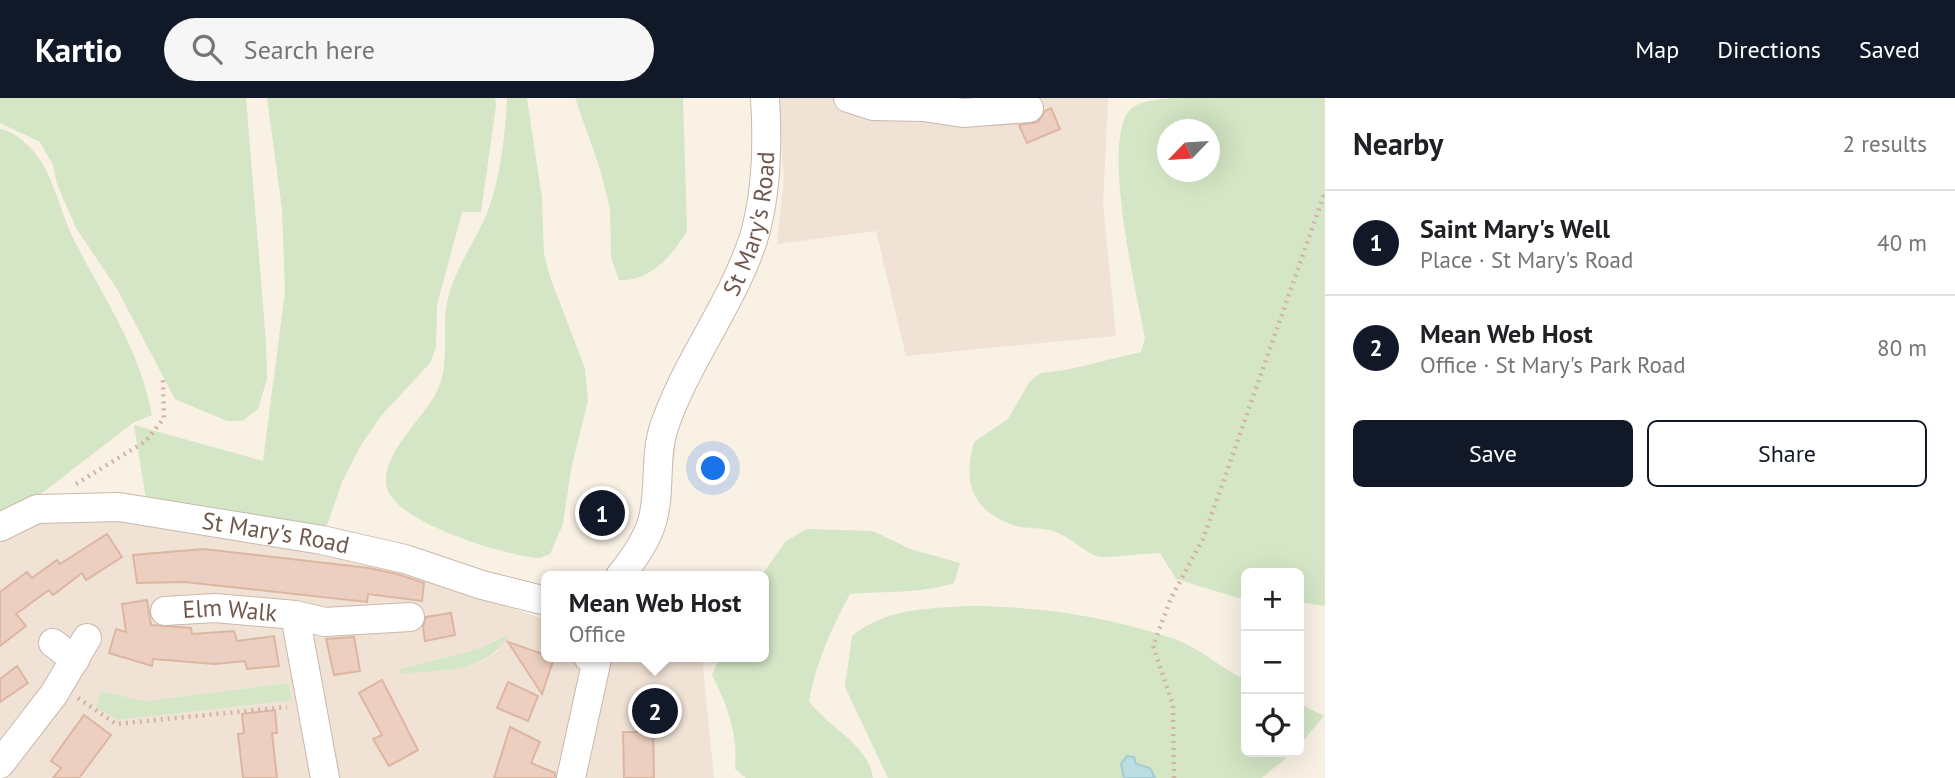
<!DOCTYPE html>
<meta charset="utf-8">
<style>
:root{--surface:#fff;--page:#f6f6f6;--text:#202124;--muted:#757577;--line:#e0e0e0;--accent:#111827}
body{margin:0;font-family:"PT Sans",sans-serif;background:var(--page);color:var(--text)}
.controls{position:absolute;right:21px;bottom:21px;display:grid;overflow:hidden;border-radius:10px;box-shadow:0 7px 28px #0002}
.controls button{width:63px;height:63px;display:grid;place-items:center;padding:0;border:0;border-bottom:2px solid var(--line);background:var(--surface);color:var(--text);font:35px sans-serif}
.compass{position:absolute;left:1157px;top:21px;width:63px;height:63px;border-radius:50%;background:var(--surface);box-shadow:0 7px 28px #0002;rotate:245deg}
.you{position:absolute;left:714px;top:371px;width:24px;height:24px;margin:-18px;border:5px solid #fff;border-radius:50%;background:#1a73e8;box-shadow:0 0 0 10px #1a73e833}
.badge{display:grid;place-items:center;width:46px;height:46px;border-radius:50%;background:var(--accent);color:#fff;font-size:23px;font-weight:700}
.pin{position:absolute;translate:-50% -50%;border:4px solid #fff;box-shadow:0 2px 7px #0006}
.popup{position:absolute;left:541px;top:473px;width:228px;height:91px;box-sizing:border-box;display:grid;place-content:center;border-radius:10px;background:var(--surface);filter:drop-shadow(0 2px 5px #0005);font-size:23px;white-space:nowrap;color:var(--muted)}
.popup b{font-size:26px;color:var(--text)}
.popup::after{content:'';position:absolute;left:50%;top:100%;margin-left:-14px;border:14px solid transparent;border-top-color:var(--surface)}
.list{margin:0;padding:0;list-style:none}
h2{display:flex;justify-content:space-between;align-items:center;height:91px;margin:0;padding:0 28px;font-size:30px}
h2 small{font-size:23px;font-weight:400;color:var(--muted)}
.list li{display:grid;grid-template-columns:46px 1fr auto;gap:21px;align-items:center;box-sizing:border-box;height:105px;padding:0 28px;border-top:2px solid var(--line)}
.list b{display:block;font-size:26px;white-space:nowrap}
.list p{margin:0;font-size:23px;white-space:nowrap;color:var(--muted)}
.list em{font-size:23px;font-style:normal;color:var(--muted)}
.actions{display:flex;gap:14px;padding:21px 28px}
.actions a{flex:1;padding:16px 0;border:2px solid var(--accent);border-radius:10px;text-align:center;font-size:24px;color:var(--accent)}
.actions .main{background:var(--accent);color:#fff}
.icon{flex:none;width:38px;height:38px;fill:none;stroke:currentColor;stroke-width:2;stroke-linecap:round;stroke-linejoin:round}
.map{position:relative;flex:none;width:1325px;height:680px;overflow:hidden}
header{display:flex;align-items:center;gap:42px;box-sizing:border-box;height:98px;padding:0 35px;background:var(--accent);color:#fff}
header strong{font-size:33px}
nav{display:flex;gap:38px;margin-inline-start:auto;font-size:24px}
.search{width:490px;height:63px;background:var(--page);display:flex;align-items:center;gap:18px;box-sizing:border-box;padding:0 24px;border-radius:38px;color:var(--muted);font-size:26px}
main{display:flex}
aside{flex:1;background:var(--surface)}
.map>svg:first-child{display:block}
.residential{fill:#f0e2d4;fill-rule:evenodd}
.green{fill:#d4e6c5;fill-rule:evenodd}
.water{fill:#bcdde1;stroke:#a3cdd2;stroke-width:2}
.building{fill:#eccfc0;stroke:#ddb6a2;stroke-width:2}
.lines{fill:none;stroke-linecap:round;stroke-linejoin:round}
.minor-casing{stroke:#cab8ad;stroke-width:30}
.path{stroke:#d1b3a3;stroke-width:4.5;stroke-dasharray:2 5;stroke-linecap:butt}
.minor{stroke:#fff;stroke-width:28}
.labels{text-anchor:middle;stroke-width:6;stroke-linejoin:round;paint-order:stroke}
.street-label{font-size:24px;fill:#70584d;stroke:#fdf5eb}
</style>
<header>
<strong>Kartio</strong>
<div class="search"><svg class="icon" aria-label="search" viewBox="0 0 24 24"><circle cx="10" cy="10" r="6"/><path d="M15 15l6 6"/></svg>Search here</div>
<nav><a>Map</a><a>Directions</a><a>Saved</a></nav>
</header>
<main>
<div class="map">
<svg width="1325" height="680" viewBox="0 0 1325 680">
<rect width="100%" height="100%" fill="#faf1e5"/>
<path class="residential" d="M 778,0 L 1108,0 L 1103,105 L 1116,238 L 906,258 L 876,133 L 777,146 L 784,80 Z
M 77,412 L 435,466 L 508,509 L 546,522 L 546,559 L 702,559 L 714,680 L 0,680 L 0,439 ZM 507,537 L 498,553 L 482,564 L 401,576 L 400,571 L 478,551 ZM 288,585 L 292,602 L 119,622 L 100,593 L 145,603 Z"/>
<path class="green" d="M 0,0 L 246,0 L 266,244 L 267,281 L 258,311 L 243,323 L 227,323 L 175,301 L 117,191 L 76,130 L 57,86 L 53,67 L 40,44 L 0,25 Z
M 267,0 L 495,0 L 496,8 L 481,114 L 462,114 L 437,207 L 436,249 L 430,265 L 381,318 L 361,347 L 342,384 L 322,442 L 148,413 L 134,327 L 263,363 L 285,193 L 282,111 Z
M 507,0 L 527,0 L 542,100 L 544,156 L 551,182 L 585,270 L 588,302 L 571,372 L 563,426 L 550,456 L 540,460 C 505,458 402,426 388,393 C 375,360 426,319 438,291 C 451,262 440,226 449,196 C 457,168 476,142 487,115 C 501,80 505,37 507,0 Z
M 575,0 L 683,0 L 687,133 C 672,158 650,184 619,182 L 611,160 L 610,110 L 600,71 Z
M 1174,0 L 1325,0 L 1325,508 L 1299,504 L 1299,475 L 1246,475 L 1246,500 L 1238,500 L 1176,481 L 1160,455 C 1149,455 1106,460 1100,459 C 1084,455 1070,438 1053,433 C 1041,429 1028,431 1016,428 C 973,414 962,386 974,344 L 1008,321 L 1030,283 L 1041,275 L 1066,272 L 1141,254 L 1145,240 C 1137,196 1101,47 1129,13 C 1138,2 1161,1 1174,0 ZM 1168,32 L 1210,32 L 1210,74 L 1168,74 Z
M 0,31 C 14,33 29,47 38,59 C 55,83 61,116 74,142 C 104,201 140,251 152,317 L 133,325 L 33,402 L 0,418 Z
M 807,431 L 873,433 L 910,451 L 960,465 L 954,485 C 920,496 886,493 850,496 C 831,531 816,564 809,603 C 827,629 868,645 873,680 L 746,680 L 735,671 C 738,637 728,608 712,577 L 720,559 L 764,559 L 761,478 L 786,443 Z
M 967,508 C 1038,508 1109,518 1177,542 C 1201,551 1222,571 1246,582 L 1246,654 L 1293,654 L 1262,680 L 888,680 L 845,589 L 852,538 C 887,510 923,511 967,508 Z
M 508,537 C 488,576 439,571 400,576 L 400,571 L 478,551 Z
M 288,585 L 292,602 L 119,622 L 97,610 L 100,593 L 145,603 Z
M 1299,605 L 1324,618 L 1299,648 Z"/>
<path class="water" d="M 1127,658 L 1134,659 L 1136,666 L 1150,670 L 1155,680 L 1124,680 L 1121,666 Z"/>
<path class="building" d="M 1051,10 L 1060,31 L 1027,45 L 1019,27 L 1038,24 L 1045,13 Z
M 107,436 L 122,459 L 86,482 L 82,475 L 53,497 L 49,492 L 16,516 L 26,528 L 0,548 L 0,494 L 27,474 L 32,480 L 57,462 L 60,466 Z
M 204,451 L 369,470 L 397,476 L 424,485 L 422,503 L 368,496 L 367,504 L 185,484 L 137,485 L 133,457 Z
M 147,502 L 151,527 L 191,530 L 192,536 L 234,533 L 237,543 L 274,538 L 279,568 L 247,571 L 245,563 L 215,566 L 153,561 L 152,568 L 109,555 L 116,531 L 126,534 L 122,506 Z
M 451,515 L 455,537 L 425,543 L 423,529 L 426,519 Z
M 354,539 L 360,573 L 334,577 L 326,541 Z
M 508,544 L 554,560 L 542,596 Z
M 17,568 L 28,585 L 0,604 L 0,581 Z
M 382,582 L 418,652 L 389,668 L 373,641 L 382,637 L 359,595 Z
M 508,584 L 538,598 L 528,623 L 497,610 Z
M 637,597 L 663,598 L 662,624 L 653,624 L 654,680 L 624,680 L 623,634 L 637,634 Z
M 275,612 L 277,635 L 272,635 L 277,680 L 243,680 L 238,636 L 244,635 L 242,616 Z
M 84,617 L 111,637 L 79,680 L 53,680 L 61,670 L 51,663 Z
M 510,629 L 540,644 L 531,665 L 555,675 L 555,680 L 494,680 Z"/>
<g class="lines">
<g class="minor-casing">
<g id="minor">
<path d="M 848,0 L 873,8 L 923,9 L 963,15 L 1029,10"/>
<path id="s1" d="M 0,429 L 37,411 L 119,409 L 322,442 L 405,461 L 482,487 L 546,503"/>
<path id="s2" d="M 620,478 C 633,462 646,444 652,424 C 661,394 654,359 664,329 C 686,264 731,208 753,142 C 767,97 768,47 765,0"/>
<path id="s3" d="M 165,513 L 215,510 L 295,517 L 325,524 L 410,519"/>
<path d="M 295,517 L 325,680"/>
<path d="M 53,545 L 75,562"/>
<path d="M 0,666 L 54,596 L 87,540"/>
<path d="M 571,680 L 597,561 L 588,559"/>
</g>
</g>
<path class="path" d="M 76,386 L 146,343 L 164,320 L 163,282
M 78,600 L 116,626 L 287,609
M 1174,680 L 1173,607 L 1153,548 L 1171,500 L 1203,441 L 1325,94"/>
<use href="#minor" class="minor"/>
</g>
<g class="labels">
<g class="street-label">
<text dy="8" stroke="none"><textPath href="#s2" startOffset="382">St Mary's Road</textPath></text>
<text dy="8" stroke="none"><textPath href="#s1" startOffset="282">St Mary's Road</textPath></text>
<text dy="8" stroke="none"><textPath href="#s3" startOffset="65">Elm Walk</textPath></text>
</g>
</g>
</svg>
<div class="controls">
<button>+</button>
<button>−</button>
<button><svg class="icon" aria-label="locate" viewBox="0 0 24 24"><circle cx="12" cy="12" r="6"/><path d="M12 2v4M12 18v4M2 12h4M18 12h4"/></svg></button>
</div>
<svg class="compass" viewBox="-18 -18 36 36"><path d="M0-13l5 13h-10z" fill="#e53935"/><path d="M0 13l5-13h-10z" fill="#757577"/></svg>
<div class="you"></div>
<div class="pin badge" style="left:602px;top:415px">1</div>
<div class="pin badge" style="left:655px;top:613px">2</div>
<div class="popup"><b>Mean Web Host</b>Office</div>
</div>
<aside>
<h2>Nearby<small>2 results</small></h2>
<ul class="list">
<li><span class="badge">1</span><div><b>Saint Mary's Well</b><p>Place · St Mary's Road</p></div><em>40 m</em></li>
<li><span class="badge">2</span><div><b>Mean Web Host</b><p>Office · St Mary's Park Road</p></div><em>80 m</em></li>
</ul>
<div class="actions"><a class="main">Save</a><a>Share</a></div>
</aside>
</main>
